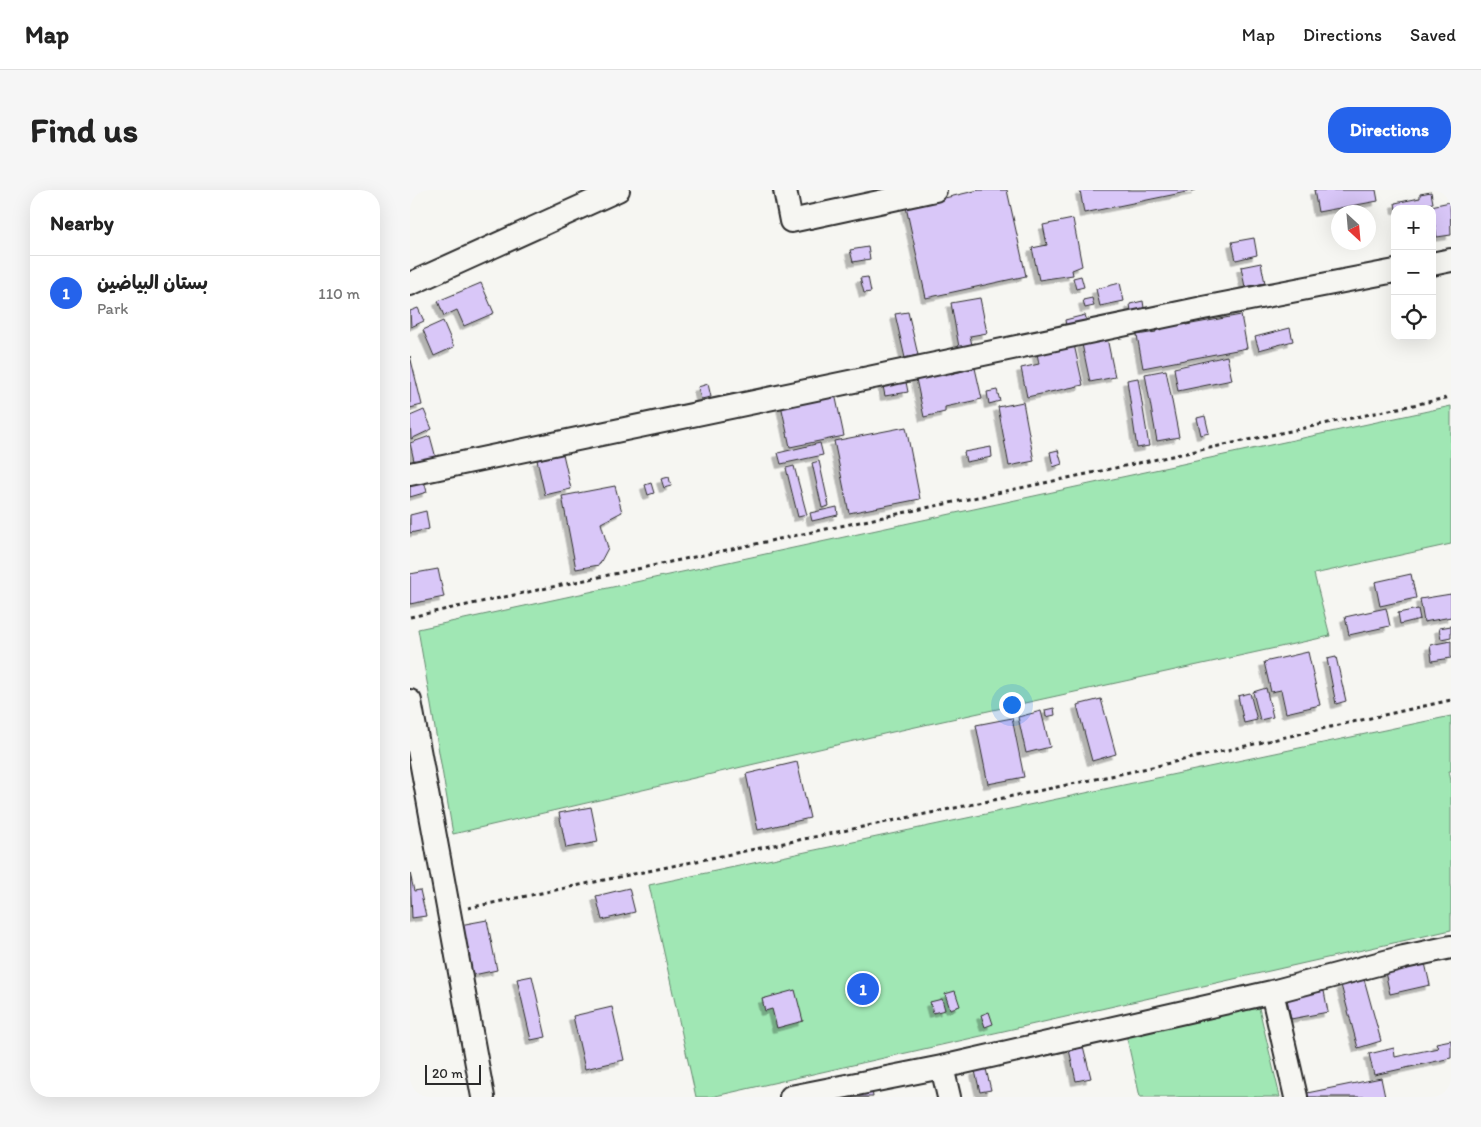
<!DOCTYPE html>
<meta charset="utf-8">
<style>
:root{--surface:#fff;--page:#f6f6f6;--text:#222;--muted:#767676;--line:#e0e0e0;--accent:#2563eb}
body{margin:0;font-family:Itim,"Playpen Sans Arabic",sans-serif;background:var(--page);color:var(--text)}
.controls{position:absolute;right:15px;top:15px;display:grid;overflow:hidden;border-radius:10px;box-shadow:0 5px 20px #0002}
.controls button{width:45px;height:45px;display:grid;place-items:center;padding:0;border:0;border-bottom:1px solid var(--line);background:var(--surface);color:var(--text);font:25px sans-serif}
.compass{position:absolute;left:921px;top:15px;width:45px;height:45px;border-radius:50%;background:var(--surface);box-shadow:0 5px 20px #0002;rotate:154deg}
.scale{position:absolute;left:15px;bottom:12px;width:56px;box-sizing:border-box;padding-left:5px;border:2px solid #2b2b2b;border-top:0;font-size:14px;line-height:18px;white-space:nowrap;color:#2b2b2b;-webkit-text-stroke:4px #f6f6f2;paint-order:stroke}
.you{position:absolute;left:601px;top:514px;width:18px;height:18px;margin:-12px;border:4px solid #fff;border-radius:50%;background:#1a73e8;box-shadow:0 0 0 8px #1a73e833}
.badge{display:grid;place-items:center;width:32px;height:32px;border-radius:50%;background:var(--accent);color:#fff;font-size:16px;font-weight:700}
.pin{position:absolute;translate:-50% -50%;border:2px solid #fff;box-shadow:0 1px 5px #0006}
.list{margin:0;padding:0;list-style:none}
h2{display:flex;justify-content:space-between;align-items:center;height:65px;margin:0;padding:0 20px;font-size:21px}
h2 small{font-size:16px;font-weight:400;color:var(--muted)}
.list li{display:grid;grid-template-columns:32px 1fr auto;gap:15px;align-items:center;box-sizing:border-box;height:75px;padding:0 20px;border-top:1px solid var(--line)}
.list b{display:block;font-size:19px;white-space:nowrap}
.list p{margin:0;font-size:16px;white-space:nowrap;color:var(--muted)}
.list em{font-size:16px;font-style:normal;color:var(--muted)}
.icon{flex:none;width:28px;height:28px;fill:none;stroke:currentColor;stroke-width:2;stroke-linecap:round;stroke-linejoin:round}
.map{position:relative;flex:none;width:1041px;height:907px;overflow:hidden;border-radius:20px}
header{display:flex;align-items:center;gap:30px;box-sizing:border-box;height:70px;padding:0 25px;background:var(--surface);border-bottom:1px solid var(--line)}
header strong{font-size:24px}
nav{display:flex;gap:28px;margin-inline-start:auto;font-size:18px}
.intro{display:flex;align-items:center;justify-content:space-between;box-sizing:border-box;height:120px;padding:0 30px}
h1{margin:0;font-size:35px}
.button{padding:12px 22px;border-radius:20px;background:var(--accent);color:#fff;font-size:18px;font-weight:700}
main{display:flex;gap:30px;padding:0 30px}
aside{flex:1;background:var(--surface);border-radius:20px;box-shadow:0 5px 20px #0002}
.map>svg:first-child{display:block}
.green{fill:#a0e7b4;stroke:#668970}
.building{fill:#d9c7f8;stroke:#2b2b2b;filter:url(#shadow)}
.lines{fill:none;stroke-linecap:round;stroke-linejoin:round}
.street-casing{stroke:#2b2b2b;stroke-width:26}
.path{stroke:#2b2b2b;stroke-width:3;stroke-dasharray:4 4;stroke-linecap:butt}
.street{stroke:#f6f6f2;stroke-width:22}
</style>
<header>
<strong>Map</strong>
<nav><a>Map</a><a>Directions</a><a>Saved</a></nav>
</header>
<div class="intro"><h1>Find us</h1><a class="button">Directions</a></div>
<main>
<aside>
<h2>Nearby<small></small></h2>
<ul class="list">
<li><span class="badge">1</span><div><b>بستان البياضين</b><p>Park</p></div><em>110 m</em></li>
</ul>
</aside>
<div class="map">
<svg width="1041" height="907" viewBox="0 0 1041 907">
<defs>
<filter id="shadow"><feDropShadow dx="-4.5" dy="4.5" stdDeviation="0" flood-color="#0004"/></filter>
</defs>
<rect width="100%" height="100%" fill="#f6f6f2"/>
<filter id="ink" filterUnits="userSpaceOnUse"><feTurbulence type="fractalNoise" baseFrequency=".02" numOctaves="2"/><feDisplacementMap in="SourceGraphic" scale="10" xChannelSelector="R" yChannelSelector="G"/><feConvolveMatrix kernelMatrix="1 2 1 2 8 2 1 2 1" color-interpolation-filters="sRGB"/></filter>
<g filter="url(#ink)">
<path class="green" d="M 1041,216 L 1041,354 L 904,384 L 920,446 L 478,543 L 43,644 L 8,439 Z
M 1041,526 L 1041,581 L 1039,581 L 1041,591 L 1041,740 L 301,907 L 286,907 L 239,695 Z
M 849,818 L 870,907 L 730,907 L 716,844 Z"/>
<path class="building" d="M 569,0 L 597,0 L 616,86 L 516,108 L 496,17 Z
M 670,0 L 786,0 L 674,23 Z
M 904,0 L 966,0 L 968,11 L 908,22 Z
M 1021,2 L 1023,13 L 1014,15 L 1015,19 L 986,19 L 985,13 L 1010,8 L 1010,4 Z
M 1040,12 L 1041,45 L 1027,47 L 1021,16 Z
M 663,29 L 672,76 L 662,80 L 663,85 L 629,90 L 622,58 L 637,55 L 633,35 Z
M 844,48 L 847,65 L 826,70 L 822,52 Z
M 458,57 L 460,69 L 443,72 L 440,60 Z
M 851,73 L 855,93 L 835,97 L 831,77 Z
M 671,86 L 674,97 L 666,99 L 663,88 Z
M 458,87 L 461,102 L 454,103 L 450,88 Z
M 71,93 L 84,123 L 54,136 L 47,120 L 34,126 L 28,111 Z
M 710,93 L 714,111 L 690,116 L 686,99 Z
M 570,108 L 577,143 L 560,146 L 562,155 L 549,157 L 541,113 Z
M 682,108 L 684,116 L 675,118 L 673,110 Z
M 733,111 L 734,118 L 721,121 L 720,114 Z
M 8,118 L 14,131 L 1,137 L 0,121 Z
M 498,122 L 508,165 L 495,168 L 485,124 Z
M 675,125 L 677,131 L 656,136 L 655,130 Z
M 831,125 L 837,158 L 733,178 L 727,145 L 746,142 L 744,134 L 775,128 L 776,135 Z
M 33,131 L 44,157 L 24,166 L 13,140 Z
M 880,138 L 883,151 L 849,160 L 845,147 Z
M 697,148 L 705,187 L 680,192 L 672,154 Z
M 663,150 L 673,195 L 617,207 L 611,178 L 629,174 L 626,158 Z
M 0,166 L 12,215 L 0,218 Z
M 817,166 L 822,190 L 768,201 L 764,178 Z
M 540,177 L 541,184 L 565,178 L 572,209 L 535,217 L 535,222 L 514,227 L 505,184 Z
M 756,180 L 769,247 L 747,251 L 735,184 Z
M 495,187 L 498,202 L 475,206 L 472,191 Z
M 728,188 L 739,256 L 727,258 L 717,190 Z
M 298,194 L 301,207 L 291,209 L 288,197 Z
M 424,199 L 434,246 L 380,257 L 370,210 Z
M 587,200 L 590,211 L 579,214 L 577,202 Z
M 613,212 L 624,271 L 599,276 L 588,217 Z
M 14,220 L 22,239 L 1,249 L 0,226 Z
M 795,226 L 799,243 L 791,245 L 787,228 Z
M 496,237 L 510,309 L 439,323 L 424,251 Z
M 20,246 L 26,268 L 5,275 L 0,253 Z
M 410,253 L 413,265 L 371,274 L 368,263 Z
M 581,257 L 582,267 L 556,272 L 554,262 Z
M 648,260 L 652,274 L 643,277 L 640,262 Z
M 153,264 L 161,299 L 135,305 L 127,270 Z
M 409,271 L 419,316 L 412,318 L 402,273 Z
M 384,276 L 397,325 L 388,327 L 376,278 Z
M 13,287 L 17,302 L 0,307 L 0,290 Z
M 259,287 L 261,296 L 254,298 L 251,289 Z
M 241,293 L 244,303 L 238,305 L 235,295 Z
M 205,296 L 212,322 L 191,333 L 198,358 L 189,375 L 166,379 L 152,306 Z
M 427,317 L 428,325 L 402,331 L 400,323 Z
M 16,321 L 19,339 L 0,343 L 0,325 Z
M 28,379 L 34,407 L 0,414 L 0,384 Z
M 1001,384 L 1006,408 L 970,416 L 965,392 Z
M 1041,404 L 1041,427 L 1014,432 L 1010,409 Z
M 976,418 L 980,436 L 939,445 L 935,427 Z
M 1008,419 L 1010,429 L 990,434 L 988,423 Z
M 1041,436 L 1041,447 L 1031,449 L 1029,438 Z
M 1041,451 L 1041,468 L 1022,471 L 1020,455 Z
M 898,462 L 910,515 L 876,523 L 871,500 L 861,502 L 854,472 Z
M 926,467 L 936,511 L 926,514 L 917,469 Z
M 856,498 L 863,527 L 850,530 L 843,502 Z
M 840,503 L 847,530 L 834,533 L 828,506 Z
M 691,509 L 706,564 L 682,571 L 667,515 Z
M 644,518 L 645,525 L 636,527 L 635,520 Z
M 631,521 L 640,557 L 616,563 L 608,527 Z
M 602,528 L 614,587 L 578,594 L 566,535 Z
M 387,572 L 400,628 L 348,640 L 336,584 Z
M 181,617 L 188,652 L 156,658 L 149,623 Z
M 0,683 L 4,701 L 10,700 L 16,726 L 2,728 Z
M 219,698 L 225,722 L 192,730 L 186,706 Z
M 77,730 L 87,780 L 59,786 L 50,735 Z
M 1015,773 L 1020,795 L 980,804 L 975,782 Z
M 122,786 L 136,847 L 121,850 L 107,789 Z
M 954,789 L 971,851 L 948,858 L 931,795 Z
M 385,800 L 393,831 L 367,838 L 362,819 L 355,821 L 352,809 Z
M 545,801 L 550,816 L 540,819 L 535,804 Z
M 914,801 L 918,822 L 881,829 L 877,809 Z
M 532,809 L 535,820 L 523,823 L 520,812 Z
M 202,817 L 214,870 L 175,879 L 163,826 Z
M 579,822 L 583,834 L 575,837 L 571,825 Z
M 1041,850 L 1041,868 L 964,885 L 959,864 L 984,858 L 985,867 L 1028,858 L 1026,853 Z
M 672,852 L 681,888 L 666,891 L 658,855 Z
M 576,879 L 581,900 L 570,902 L 565,881 Z
M 971,888 L 975,907 L 898,907 L 897,903 Z
M 462,900 L 463,907 L 430,907 Z"/>
<g class="lines">
<g class="street-casing">
<path id="street" d="M 375,0 L 381,31 L 525,0
M 1022,74 L 1041,70
M 0,94 L 208,0
M 0,284 L 793,118 L 985,81
M 0,511 L 73,907
M 862,802 L 886,907
M 532,877 L 539,907
M 381,907 L 532,877 L 862,802 L 994,767 L 1041,757"/>
</g>
<path class="path" d="M 0,427 L 1041,207
M 58,718 L 715,583 L 1041,510"/>
<use href="#street" class="street"/>
</g>
</g>
</svg>
<div class="controls">
<button>+</button>
<button>−</button>
<button><svg class="icon" aria-label="locate" viewBox="0 0 24 24"><circle cx="12" cy="12" r="6"/><path d="M12 2v4M12 18v4M2 12h4M18 12h4"/></svg></button>
</div>
<svg class="compass" viewBox="-18 -18 36 36"><path d="M0-13l5 13h-10z" fill="#e53935"/><path d="M0 13l5-13h-10z" fill="#767676"/></svg>
<div class="scale">20 m</div>
<div class="you"></div>
<div class="pin badge" style="left:453px;top:799px">1</div>
</div>
</main>
